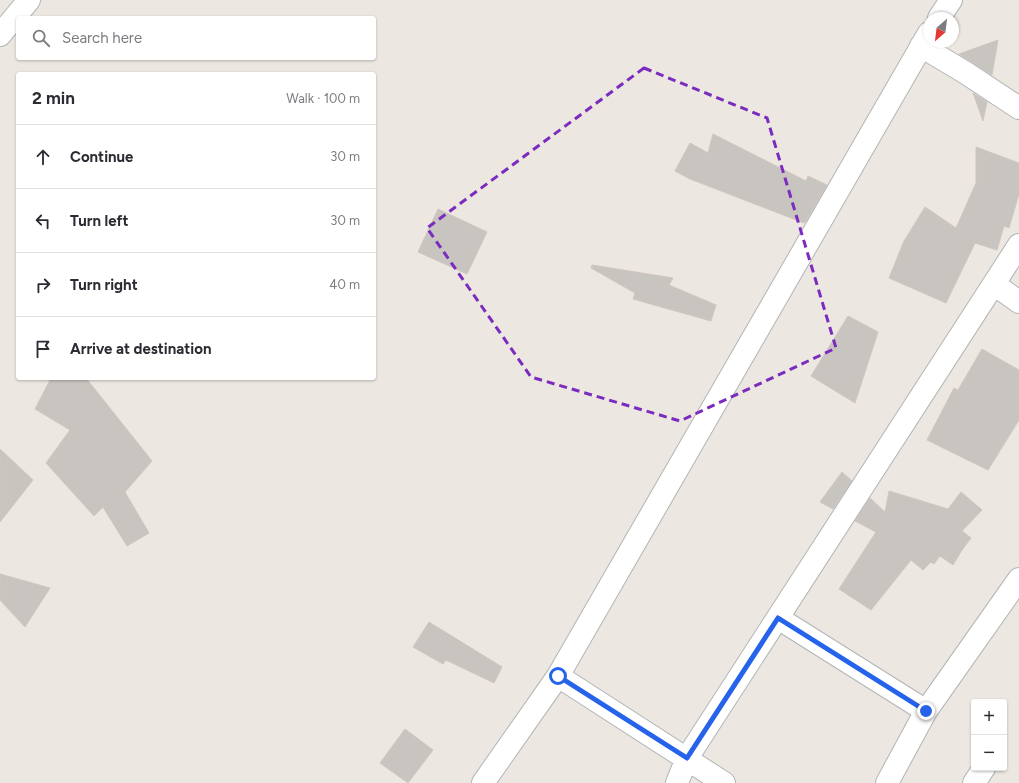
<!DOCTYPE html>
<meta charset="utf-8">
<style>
:root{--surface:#fff;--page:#f7f7f7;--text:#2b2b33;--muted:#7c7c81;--line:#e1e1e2}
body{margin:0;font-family:Figtree,sans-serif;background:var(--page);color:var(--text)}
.controls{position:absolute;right:12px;bottom:12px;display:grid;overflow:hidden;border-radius:4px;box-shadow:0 1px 3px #0004}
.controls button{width:36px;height:36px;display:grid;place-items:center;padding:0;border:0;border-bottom:1px solid var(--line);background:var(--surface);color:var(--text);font:20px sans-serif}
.compass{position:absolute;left:923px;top:12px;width:36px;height:36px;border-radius:50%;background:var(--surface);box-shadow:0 1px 3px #0004;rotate:208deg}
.stop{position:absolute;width:12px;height:12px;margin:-9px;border:3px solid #2563eb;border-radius:50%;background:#fff}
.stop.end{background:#2563eb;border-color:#fff;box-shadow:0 1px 4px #0008}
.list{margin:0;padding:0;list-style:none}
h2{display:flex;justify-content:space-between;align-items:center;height:52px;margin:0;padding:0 16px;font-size:17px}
h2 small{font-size:13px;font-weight:400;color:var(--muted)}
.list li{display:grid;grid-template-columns:26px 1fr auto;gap:12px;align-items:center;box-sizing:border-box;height:64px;padding:0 16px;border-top:1px solid var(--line)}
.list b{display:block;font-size:15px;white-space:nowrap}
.list em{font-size:13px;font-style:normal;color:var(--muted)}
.icon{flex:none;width:22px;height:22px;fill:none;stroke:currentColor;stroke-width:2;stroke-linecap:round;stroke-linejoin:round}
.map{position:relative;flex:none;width:1019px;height:783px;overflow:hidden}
.search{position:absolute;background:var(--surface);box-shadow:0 1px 3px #0004;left:16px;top:16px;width:360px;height:44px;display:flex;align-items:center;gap:10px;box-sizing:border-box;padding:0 14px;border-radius:4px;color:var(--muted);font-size:15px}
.panel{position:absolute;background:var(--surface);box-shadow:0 1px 3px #0004;left:16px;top:72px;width:360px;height:308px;border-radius:4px}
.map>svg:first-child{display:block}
.building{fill:#c8c4c0;stroke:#d0c7bf}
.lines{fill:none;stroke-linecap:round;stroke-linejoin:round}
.minor-casing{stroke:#b1b5b8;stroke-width:24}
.minor{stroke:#fff;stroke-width:22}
.route{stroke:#2563eb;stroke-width:5}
.marked{fill:none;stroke:#7b2cbf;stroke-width:3;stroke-dasharray:8 5;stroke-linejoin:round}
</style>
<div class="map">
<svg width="1019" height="783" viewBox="0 0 1019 783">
<rect width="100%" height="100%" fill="#ece7e0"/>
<path class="building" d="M 998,40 L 992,75 L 959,54 Z
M 973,93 L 987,102 L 983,121 Z
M 713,134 L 806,181 L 808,176 L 827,185 L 806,221 L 804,223 L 690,179 L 675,171 L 690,143 L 708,153 Z
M 976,147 L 1019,163 L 1019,194 L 1009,228 L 1004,226 L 997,250 L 975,243 L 946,303 L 889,278 L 904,241 L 925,207 L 956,228 L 976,183 Z
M 438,209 L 487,232 L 467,274 L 418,252 Z
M 592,265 L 673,278 L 669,285 L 716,305 L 711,321 L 633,299 L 635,293 L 591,268 Z
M 848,316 L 878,332 L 855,403 L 811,376 Z
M 982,349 L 1019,370 L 1019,420 L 988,470 L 927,440 L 954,388 L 958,390 Z
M 51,378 L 86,378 L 152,461 L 125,492 L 149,533 L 127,546 L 103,507 L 94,516 L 46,463 L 70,430 L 35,409 Z
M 0,449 L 33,480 L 0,522 Z
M 842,472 L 852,481 L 833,509 L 820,502 Z
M 889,491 L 948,509 L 961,492 L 982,510 L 962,531 L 971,538 L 962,550 L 953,565 L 940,556 L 934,564 L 931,562 L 923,570 L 911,560 L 871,610 L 839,589 L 876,532 L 855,521 L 870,498 L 885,512 Z
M 0,574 L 50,588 L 25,627 L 0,600 Z
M 429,622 L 502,667 L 494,683 L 446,660 L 443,664 L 413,647 Z
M 405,729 L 433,750 L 408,783 L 380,763 Z"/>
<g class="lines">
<g class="minor-casing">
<path id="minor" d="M 939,18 L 951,0
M 0,35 L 29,0
M 921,46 L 966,73 L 1019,108
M 994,284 L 1019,302
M 778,618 L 926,711
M 558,676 L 724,783
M 483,783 L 558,676 L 929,33
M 677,783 L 687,758 L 1019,245
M 887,783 L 926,711 L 1019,579
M 974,783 L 984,768"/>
</g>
<use href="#minor" class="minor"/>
</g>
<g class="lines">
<path class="route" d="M 558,676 L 687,758 L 778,618 L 926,711"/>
</g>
<path class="marked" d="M 644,68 L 767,118 L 836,348 L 680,421 L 531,377 L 427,228 Z"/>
</svg>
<div class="controls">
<button>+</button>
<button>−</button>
</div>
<svg class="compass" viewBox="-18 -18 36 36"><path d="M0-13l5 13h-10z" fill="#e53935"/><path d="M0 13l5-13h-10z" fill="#7c7c81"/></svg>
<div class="stop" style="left:558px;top:676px"></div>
<div class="stop end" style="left:926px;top:711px"></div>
<div class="search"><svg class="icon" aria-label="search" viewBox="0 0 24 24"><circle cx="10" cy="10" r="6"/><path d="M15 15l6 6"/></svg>Search here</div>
<section class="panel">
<h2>2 min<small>Walk · 100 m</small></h2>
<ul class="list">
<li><svg class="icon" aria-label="ahead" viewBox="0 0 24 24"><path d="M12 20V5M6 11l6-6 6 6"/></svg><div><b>Continue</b></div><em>30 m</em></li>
<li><svg class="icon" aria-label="left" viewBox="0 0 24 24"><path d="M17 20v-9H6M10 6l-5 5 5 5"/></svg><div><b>Turn left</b></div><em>30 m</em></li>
<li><svg class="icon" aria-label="right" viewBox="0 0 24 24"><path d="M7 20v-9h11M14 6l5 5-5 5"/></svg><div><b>Turn right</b></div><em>40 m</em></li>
<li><svg class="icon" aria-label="arrive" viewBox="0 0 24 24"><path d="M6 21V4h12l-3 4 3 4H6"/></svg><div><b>Arrive at destination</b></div></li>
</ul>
</section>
</div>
